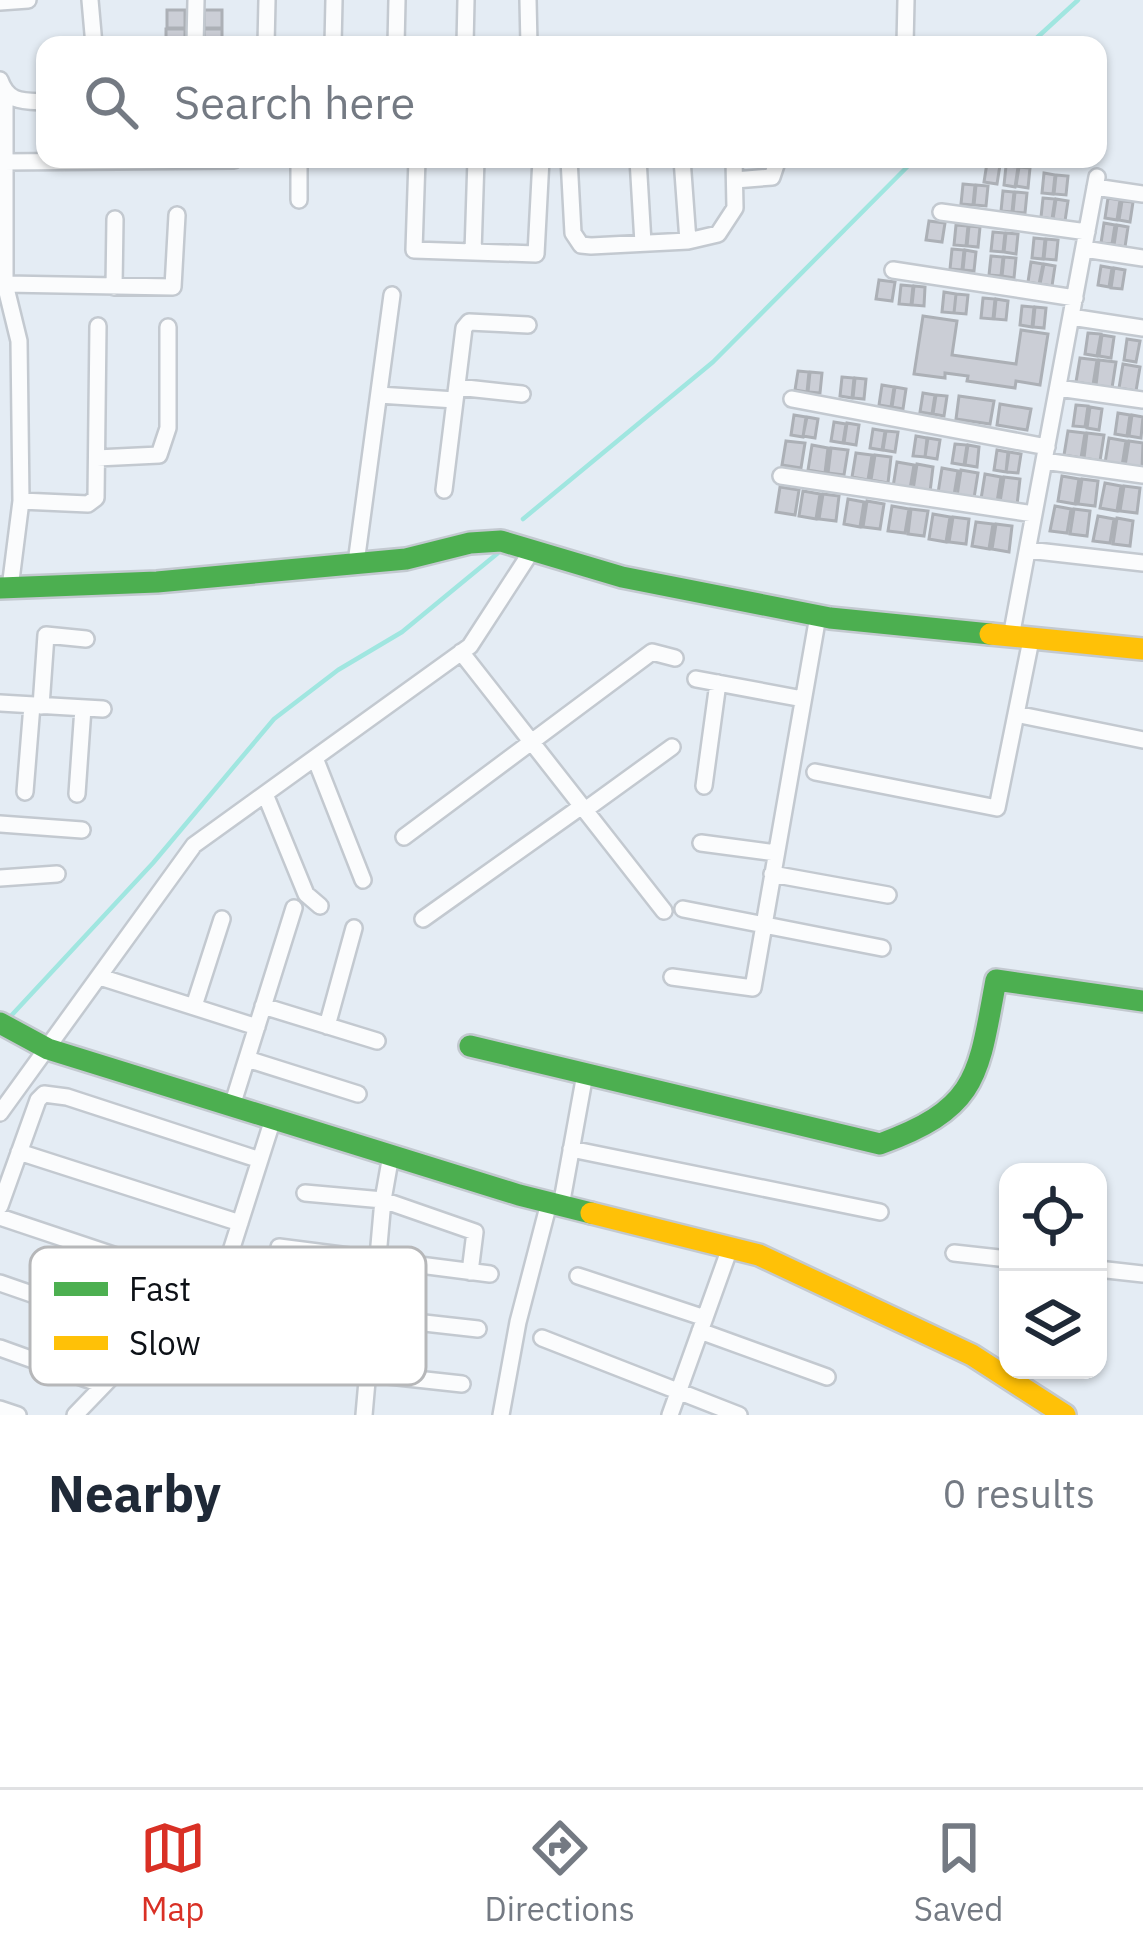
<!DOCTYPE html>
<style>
:root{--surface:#fff;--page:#f2f2f3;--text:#1f2937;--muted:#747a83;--line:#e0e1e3;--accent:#d93025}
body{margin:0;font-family:"IBM Plex Sans",sans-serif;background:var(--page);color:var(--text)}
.controls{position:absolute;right:36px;bottom:36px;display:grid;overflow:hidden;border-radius:24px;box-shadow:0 3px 9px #0004}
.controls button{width:108px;height:108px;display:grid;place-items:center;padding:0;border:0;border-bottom:3px solid var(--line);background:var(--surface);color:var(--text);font:60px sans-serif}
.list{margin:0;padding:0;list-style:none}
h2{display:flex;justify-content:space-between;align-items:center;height:156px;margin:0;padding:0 48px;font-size:51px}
h2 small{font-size:39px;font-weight:400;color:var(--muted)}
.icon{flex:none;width:66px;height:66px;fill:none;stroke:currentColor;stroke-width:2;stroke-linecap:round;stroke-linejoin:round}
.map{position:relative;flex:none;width:1143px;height:1415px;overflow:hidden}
.search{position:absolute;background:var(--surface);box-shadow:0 3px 9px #0004;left:36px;right:36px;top:36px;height:132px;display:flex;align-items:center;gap:30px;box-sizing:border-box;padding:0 42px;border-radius:24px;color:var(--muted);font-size:45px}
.sheet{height:372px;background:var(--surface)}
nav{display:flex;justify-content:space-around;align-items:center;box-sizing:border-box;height:168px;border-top:3px solid var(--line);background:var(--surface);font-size:33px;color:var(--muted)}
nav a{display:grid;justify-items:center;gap:6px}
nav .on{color:var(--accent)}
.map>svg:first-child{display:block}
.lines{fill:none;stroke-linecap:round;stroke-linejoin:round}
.stream{stroke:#a0e6e0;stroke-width:4.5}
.building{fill:#cbced6;stroke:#acb0b6;stroke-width:3}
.street-casing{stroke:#c3c9d0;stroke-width:20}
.fast-casing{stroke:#c3c9d0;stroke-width:26}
.slow-casing{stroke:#c3c9d0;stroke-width:26}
.street{stroke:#fbfcfd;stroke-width:15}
.fast{stroke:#4caf50;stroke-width:21}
.slow{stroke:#ffc107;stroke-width:21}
.key{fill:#fff;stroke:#b6b7b9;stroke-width:3}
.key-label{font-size:33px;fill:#0c1016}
</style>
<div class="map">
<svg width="1143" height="1415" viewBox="0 0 1143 1415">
<rect width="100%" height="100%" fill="#e4ecf4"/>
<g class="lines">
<path class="stream" d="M 1029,45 L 1078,0
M 523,519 L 713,362 L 915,159
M 9,1018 L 153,863 L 274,719 L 338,670 L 402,632 L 498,553"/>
</g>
<path class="building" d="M 167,10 L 185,10 L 185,28 L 167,28 Z
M 204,10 L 222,10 L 222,28 L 204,28 Z
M 166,29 L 185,29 L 185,45 L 166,45 Z
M 204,29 L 222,29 L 222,45 L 204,45 Z
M 987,163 L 1000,165 L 997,184 L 984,182 Z
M 1006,166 L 1018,167 L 1015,187 L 1004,185 Z
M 1019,167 L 1030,168 L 1028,188 L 1016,186 Z
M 1044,173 L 1055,175 L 1053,194 L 1042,193 Z
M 1056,175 L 1068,176 L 1066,195 L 1054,194 Z
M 963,184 L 975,185 L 973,205 L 961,204 Z
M 976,185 L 988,186 L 986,206 L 974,205 Z
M 1003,191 L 1014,192 L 1012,212 L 1001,211 Z
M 1015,192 L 1027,193 L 1025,213 L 1013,212 Z
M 1043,198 L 1055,199 L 1052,219 L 1041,217 Z
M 1108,198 L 1120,200 L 1117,220 L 1105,218 Z
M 1056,199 L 1068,201 L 1065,221 L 1053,219 Z
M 1122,201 L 1133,202 L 1130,222 L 1119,220 Z
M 929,221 L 945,223 L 942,242 L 926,240 Z
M 1104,223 L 1115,225 L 1112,244 L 1101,243 Z
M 956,225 L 968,226 L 966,246 L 954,245 Z
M 1117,225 L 1128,227 L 1125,247 L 1114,245 Z
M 969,226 L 980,227 L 978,247 L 967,246 Z
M 993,232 L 1005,233 L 1003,252 L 991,251 Z
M 1006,233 L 1018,234 L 1016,254 L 1004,252 Z
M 1034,238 L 1045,239 L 1043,259 L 1032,258 Z
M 1046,239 L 1058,240 L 1056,260 L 1044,259 Z
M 952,249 L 964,250 L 962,270 L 950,269 Z
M 965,250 L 976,252 L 974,271 L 963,270 Z
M 991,256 L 1003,257 L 1001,276 L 989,275 Z
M 1004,257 L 1016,258 L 1014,278 L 1002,276 Z
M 1031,262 L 1043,264 L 1039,284 L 1028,282 Z
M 1044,264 L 1055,266 L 1052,286 L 1040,284 Z
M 1101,266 L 1112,268 L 1109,287 L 1098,285 Z
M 1114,268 L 1125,270 L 1122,289 L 1111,288 Z
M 879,280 L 895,282 L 892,301 L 876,299 Z
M 901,285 L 913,286 L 911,305 L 899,304 Z
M 914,286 L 925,287 L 924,306 L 912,305 Z
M 944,292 L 956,294 L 954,313 L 942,312 Z
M 956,294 L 968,295 L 966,314 L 954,313 Z
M 983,298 L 995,299 L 993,319 L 981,318 Z
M 996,299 L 1008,301 L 1006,320 L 994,319 Z
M 1022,306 L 1034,307 L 1032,327 L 1020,325 Z
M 1035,307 L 1046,308 L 1044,328 L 1033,327 Z
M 923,316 L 957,321 L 952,355 L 1016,364 L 1021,330 L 1048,334 L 1040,385 L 1016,381 L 1015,388 L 967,381 L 968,376 L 945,373 L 945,378 L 914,374 Z
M 1088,333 L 1101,334 L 1097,356 L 1085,354 Z
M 1102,335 L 1114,337 L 1111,358 L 1099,356 Z
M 1127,339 L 1140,341 L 1136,362 L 1124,360 Z
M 1080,358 L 1097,360 L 1093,385 L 1076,382 Z
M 1099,360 L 1116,362 L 1112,388 L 1096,385 Z
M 1123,364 L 1140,367 L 1136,391 L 1119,388 Z
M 798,371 L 809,372 L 807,392 L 795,390 Z
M 810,372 L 822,373 L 820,393 L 808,392 Z
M 842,377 L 854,378 L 852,398 L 840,396 Z
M 855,378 L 866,379 L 864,399 L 853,398 Z
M 882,385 L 894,387 L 891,407 L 879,405 Z
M 895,387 L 906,389 L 903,409 L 892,407 Z
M 923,393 L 935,395 L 932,414 L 920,412 Z
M 936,395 L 947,396 L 944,416 L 933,414 Z
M 959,396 L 994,401 L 990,424 L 956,419 Z
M 1000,404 L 1031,409 L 1027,430 L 997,425 Z
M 1076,405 L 1088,406 L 1085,427 L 1073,426 Z
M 1090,407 L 1102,409 L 1099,430 L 1087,428 Z
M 1118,413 L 1130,415 L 1127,436 L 1115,434 Z
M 794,415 L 806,417 L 803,437 L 791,435 Z
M 1132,415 L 1143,417 L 1141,438 L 1129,436 Z
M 807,417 L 818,419 L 815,438 L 803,436 Z
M 834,422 L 846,424 L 843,443 L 831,441 Z
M 847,423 L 859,425 L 856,445 L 844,443 Z
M 873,429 L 885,431 L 882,450 L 870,448 Z
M 886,431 L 898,432 L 895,452 L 883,450 Z
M 1068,431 L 1085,433 L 1081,458 L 1064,455 Z
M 1087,433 L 1104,435 L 1100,461 L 1084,458 Z
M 916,436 L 927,438 L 925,457 L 913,456 Z
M 928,438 L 940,440 L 937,459 L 925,457 Z
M 1109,438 L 1126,441 L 1122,466 L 1105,463 Z
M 786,441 L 805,443 L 801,468 L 782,465 Z
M 1129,441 L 1143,443 L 1142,468 L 1125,466 Z
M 955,444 L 967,445 L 964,465 L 952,463 Z
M 812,445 L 828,448 L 825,473 L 808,470 Z
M 968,445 L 979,447 L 977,467 L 965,465 Z
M 831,448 L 848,450 L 844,475 L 828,473 Z
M 997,450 L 1008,452 L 1006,472 L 994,470 Z
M 1009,452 L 1021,454 L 1018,473 L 1006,472 Z
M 856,453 L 872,455 L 868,480 L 852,477 Z
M 875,455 L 891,457 L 888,483 L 871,480 Z
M 897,462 L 914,465 L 910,489 L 893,487 Z
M 917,464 L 933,467 L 930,492 L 913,490 Z
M 942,468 L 958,471 L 954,495 L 938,493 Z
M 961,470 L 978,473 L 974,498 L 957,496 Z
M 985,474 L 1001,477 L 997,502 L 981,499 Z
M 1062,476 L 1079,479 L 1075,504 L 1058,501 Z
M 1004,477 L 1020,479 L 1017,505 L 1000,502 Z
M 1082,479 L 1098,481 L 1095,506 L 1078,504 Z
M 1105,483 L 1121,486 L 1117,511 L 1100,508 Z
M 1124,486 L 1140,488 L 1137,513 L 1120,511 Z
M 780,487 L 799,490 L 795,515 L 776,512 Z
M 803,491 L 820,494 L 816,519 L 799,516 Z
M 823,494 L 839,496 L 836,521 L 819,519 Z
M 848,499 L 864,502 L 860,527 L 844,524 Z
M 867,501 L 884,504 L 880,529 L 863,527 Z
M 892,506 L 909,509 L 905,533 L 888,531 Z
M 1055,506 L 1071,509 L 1067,533 L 1050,531 Z
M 911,509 L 928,511 L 924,536 L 908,534 Z
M 1074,509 L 1090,511 L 1087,536 L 1070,534 Z
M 933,514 L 950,517 L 946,542 L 929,539 Z
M 1098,516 L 1114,519 L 1110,543 L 1093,541 Z
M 953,517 L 969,519 L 966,544 L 949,542 Z
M 1117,518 L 1133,521 L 1130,546 L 1113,544 Z
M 976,522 L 993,524 L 989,549 L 972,546 Z
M 996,524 L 1012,526 L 1009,552 L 992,549 Z"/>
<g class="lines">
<g class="street-casing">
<path id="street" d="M 90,0 L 94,45
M 528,0 L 529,45
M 0,2 L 28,0
M 195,45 L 196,0
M 266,45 L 267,0
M 333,45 L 334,0
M 396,45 L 397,0
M 465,45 L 466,0
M 905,45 L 906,0
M 0,80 C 8,103 23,101 45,102
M 5,93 L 5,284 L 19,341 L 21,501 L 10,588
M 417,159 L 414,250 L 536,254 L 541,159
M 569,159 L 573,233 L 581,245 L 591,246 L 688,241 L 718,234 L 735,208 L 734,159
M 638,159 L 643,243
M 682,159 L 688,241
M 3,162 L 234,160
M 735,180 L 772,177 L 778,159
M 1095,187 L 1143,194
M 299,200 L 299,159
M 941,212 L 1087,232
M 1084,249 L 1143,258
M 473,252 L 476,159
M 893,270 L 1075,298
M 5,284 L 173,287 L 177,215
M 114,287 L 115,219
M 1071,317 L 1143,328
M 457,387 L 522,394
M 1058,388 L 1143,400
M 379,395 L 455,400
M 792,399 L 1047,447
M 97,458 L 159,455 L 168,428 L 168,327
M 1044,461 L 1143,475
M 781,476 L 1034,514
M 444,490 L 464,328 L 469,322 L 528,325
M 21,501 L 88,504 L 96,498 L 98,326
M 1028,550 L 1143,563
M 356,563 L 392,295
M 1011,637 L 1097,177
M 461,652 L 664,911
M 696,679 L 803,699
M 0,703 L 103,709
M 41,706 L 46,635 L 86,639
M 1016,714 L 1143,740
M 315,758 L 363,880
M 815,772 L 997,808 L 1031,640
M 704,786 L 718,683
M 25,792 L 32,705
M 77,794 L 83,708
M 265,794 L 306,894 L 320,906
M 585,810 L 672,747
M 0,824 L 82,830
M 404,837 L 652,652 L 675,658
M 701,843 L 776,853
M 772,874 L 888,895
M 0,878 L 57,874
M 683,909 L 882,948
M 423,919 L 582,806
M 100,977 L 257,1027
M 672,977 L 753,988 L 818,616
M 194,1006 L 222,919
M 263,1006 L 377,1041
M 327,1026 L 354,928
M 247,1059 L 358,1094
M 232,1106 L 294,908
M 0,1113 L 194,845 L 470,646 L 531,552
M 571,1149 L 880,1212
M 19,1152 L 240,1223
M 305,1193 L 383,1200 L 475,1232 L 470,1272
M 0,1206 L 38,1100 L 44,1094 L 67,1097 L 260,1160
M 561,1206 L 585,1074
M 0,1217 L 200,1284
M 279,1247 L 490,1274
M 954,1253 L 1008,1259
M 1098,1269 L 1143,1274
M 578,1276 L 705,1318
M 0,1283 L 150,1335
M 254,1304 L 478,1329
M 700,1331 L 827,1377
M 542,1338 L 739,1415
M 0,1348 L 103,1385
M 251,1361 L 462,1384
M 0,1409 L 18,1415
M 75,1415 L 230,1254 L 273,1119
M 364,1415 L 383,1200 L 391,1155
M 501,1415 L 518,1322 L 549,1203
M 670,1415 L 730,1248"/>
</g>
<g class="fast-casing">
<path id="fast" d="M 0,588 L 157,582 L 406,559 L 470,543 L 501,541 L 622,577 L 830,618 L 990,634
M 0,1023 L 48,1049 L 519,1195 L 591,1213
M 470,1046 L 880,1144 C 979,1108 978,1076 996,980 L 1143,1001"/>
</g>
<g class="slow-casing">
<path id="slow" d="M 990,634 L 1143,649
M 591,1213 L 759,1255 L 972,1355 L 1065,1415"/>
</g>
<use href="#street" class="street"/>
<use href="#fast" class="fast"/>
<use href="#slow" class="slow"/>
</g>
<rect x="30" y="1247" width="396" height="138" rx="18" class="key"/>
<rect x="54" y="1282" width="54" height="14" fill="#4caf50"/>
<rect x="54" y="1336" width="54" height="14" fill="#ffc107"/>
<g class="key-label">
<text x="129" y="1301">Fast</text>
<text x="129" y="1355">Slow</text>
</g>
</svg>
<div class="controls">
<button><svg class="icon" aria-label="locate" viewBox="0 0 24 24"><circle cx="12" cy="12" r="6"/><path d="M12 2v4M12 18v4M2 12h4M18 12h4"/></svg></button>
<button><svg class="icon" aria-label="layers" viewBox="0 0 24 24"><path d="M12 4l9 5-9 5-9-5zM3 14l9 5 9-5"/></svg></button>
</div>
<div class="search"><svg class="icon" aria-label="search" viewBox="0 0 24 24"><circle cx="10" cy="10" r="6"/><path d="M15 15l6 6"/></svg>Search here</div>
</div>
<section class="sheet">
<h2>Nearby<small>0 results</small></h2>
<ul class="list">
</ul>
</section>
<nav>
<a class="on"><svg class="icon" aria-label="map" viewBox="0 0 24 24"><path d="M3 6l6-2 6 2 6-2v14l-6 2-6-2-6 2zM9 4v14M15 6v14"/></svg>Map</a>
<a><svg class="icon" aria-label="directions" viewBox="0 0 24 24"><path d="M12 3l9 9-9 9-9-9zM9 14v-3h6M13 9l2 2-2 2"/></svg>Directions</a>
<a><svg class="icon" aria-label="saved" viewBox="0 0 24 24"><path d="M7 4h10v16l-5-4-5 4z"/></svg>Saved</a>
</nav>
